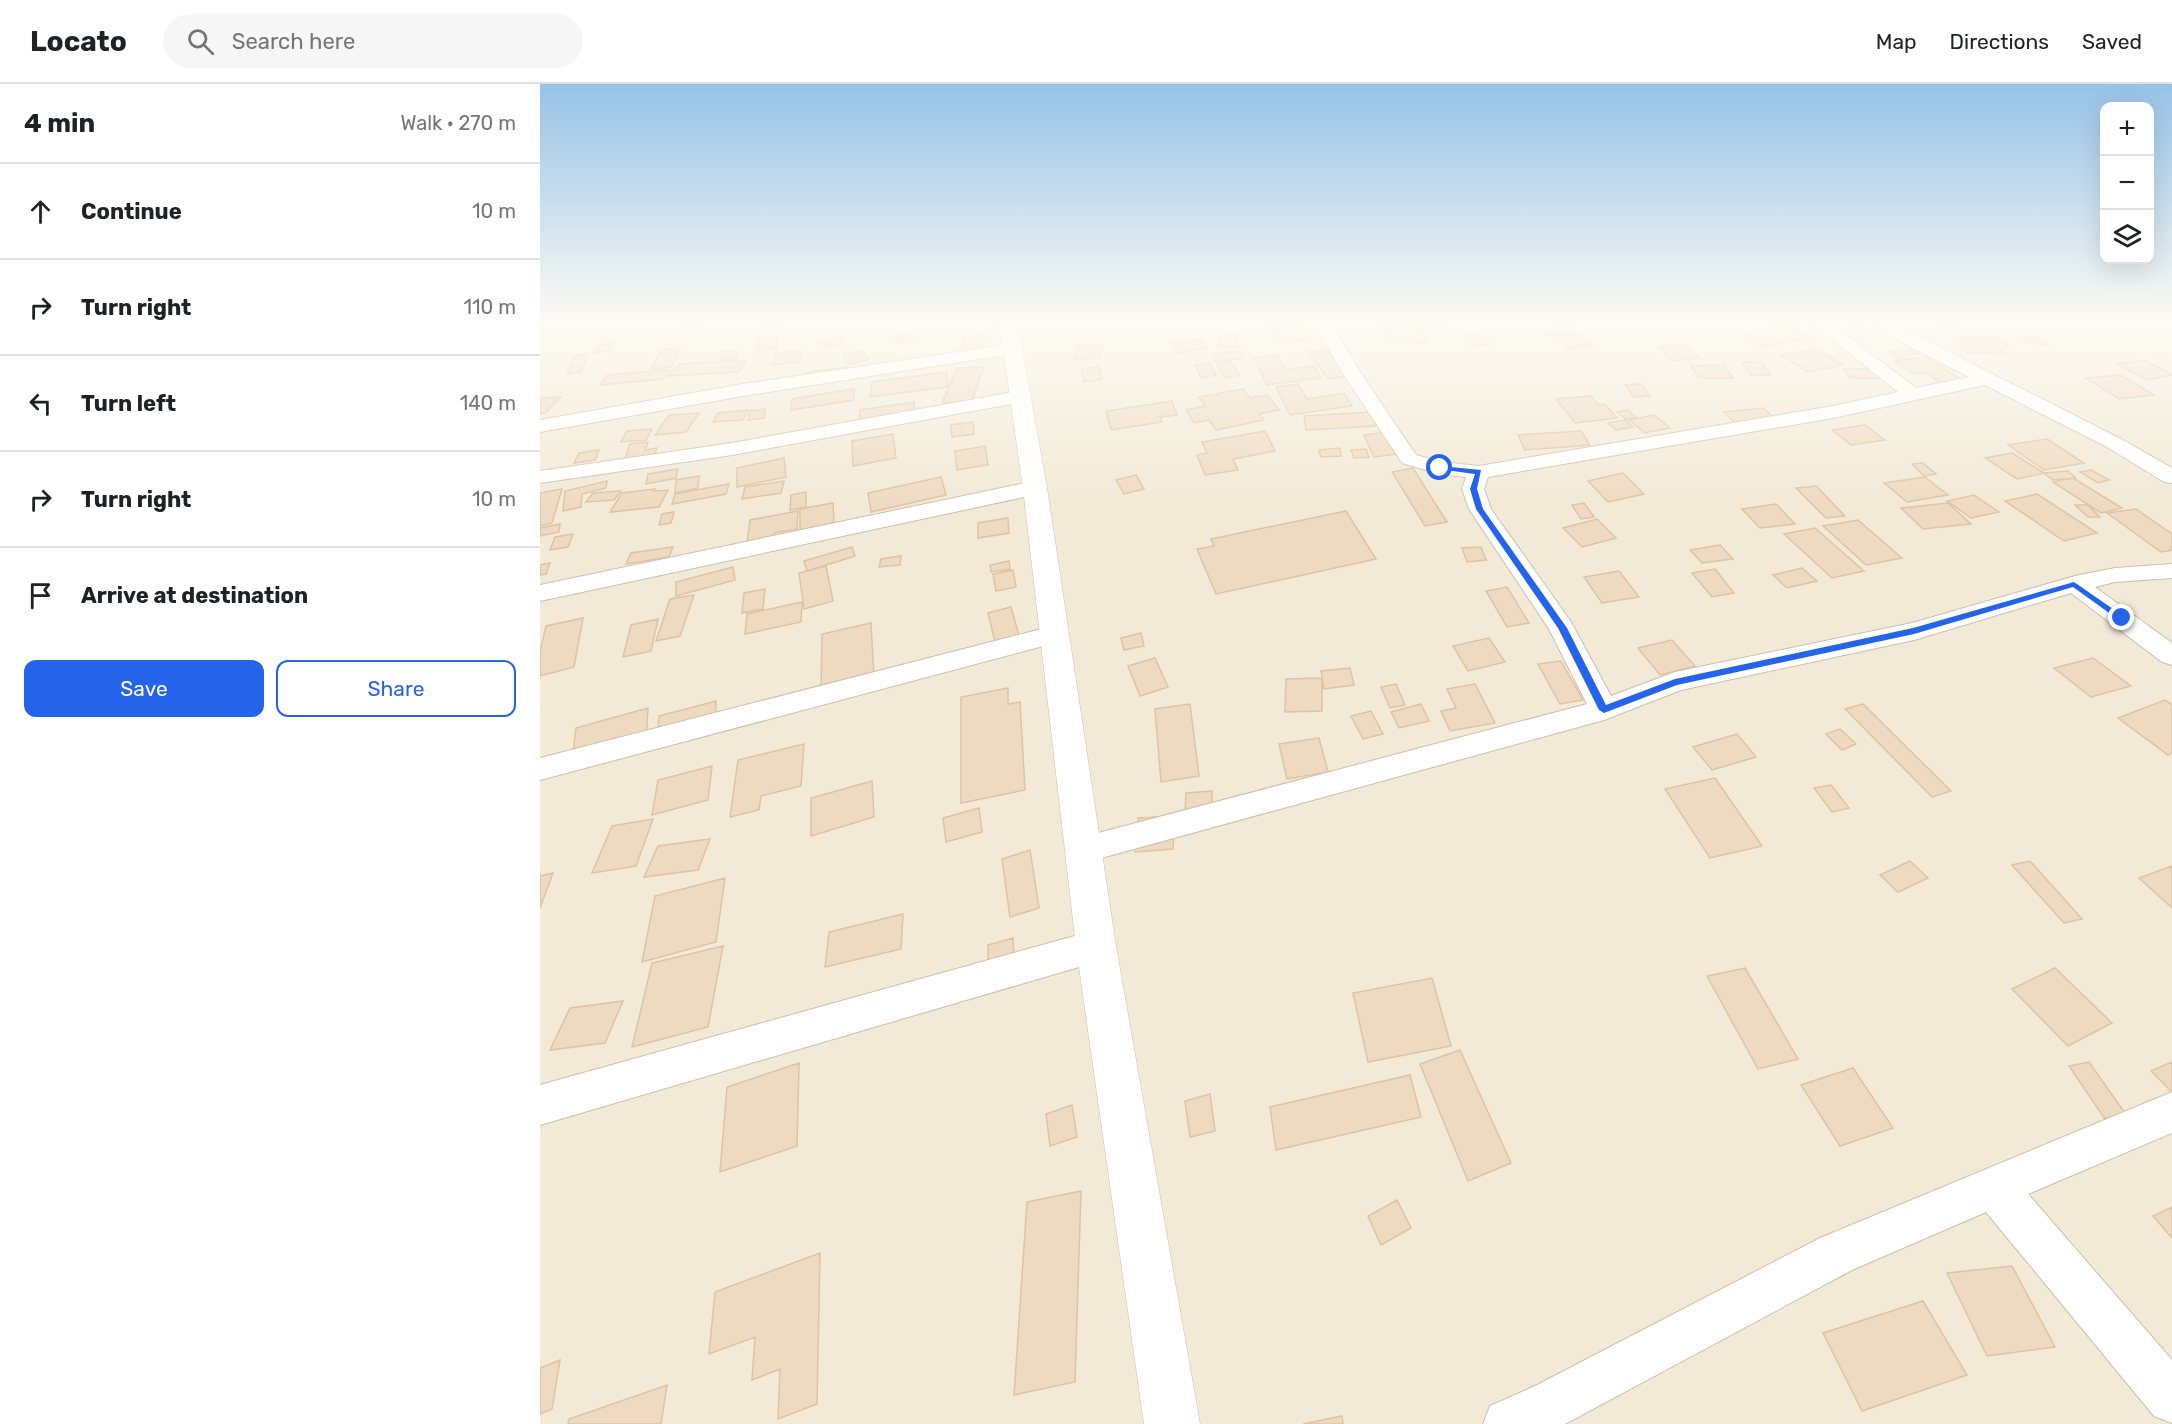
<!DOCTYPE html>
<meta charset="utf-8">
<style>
:root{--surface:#fff;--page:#f6f6f6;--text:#202124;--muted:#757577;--line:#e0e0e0;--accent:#2563eb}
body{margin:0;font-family:Rubik,sans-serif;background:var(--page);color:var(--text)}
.controls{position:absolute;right:18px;top:18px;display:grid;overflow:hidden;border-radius:12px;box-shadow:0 6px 24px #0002}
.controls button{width:54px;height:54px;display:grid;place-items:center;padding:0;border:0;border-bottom:2px solid var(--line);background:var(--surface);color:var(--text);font:30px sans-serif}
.stop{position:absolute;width:18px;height:18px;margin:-14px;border:4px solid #2563eb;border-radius:50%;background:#fff}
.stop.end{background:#2563eb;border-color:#fff;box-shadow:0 2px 6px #0008}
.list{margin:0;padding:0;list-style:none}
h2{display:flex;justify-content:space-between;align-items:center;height:78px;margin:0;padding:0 24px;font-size:26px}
h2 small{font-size:20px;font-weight:400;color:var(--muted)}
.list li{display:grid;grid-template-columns:39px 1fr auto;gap:18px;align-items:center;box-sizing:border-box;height:96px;padding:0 24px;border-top:2px solid var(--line)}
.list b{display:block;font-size:22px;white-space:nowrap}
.list em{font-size:20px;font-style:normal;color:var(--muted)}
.actions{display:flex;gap:12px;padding:18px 24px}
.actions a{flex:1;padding:14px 0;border:2px solid var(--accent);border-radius:12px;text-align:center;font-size:21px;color:var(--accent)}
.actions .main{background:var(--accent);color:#fff}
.icon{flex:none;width:33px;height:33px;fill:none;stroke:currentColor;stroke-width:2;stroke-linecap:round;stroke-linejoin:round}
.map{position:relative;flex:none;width:1632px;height:1340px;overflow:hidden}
header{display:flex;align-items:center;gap:36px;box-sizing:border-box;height:84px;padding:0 30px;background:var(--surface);border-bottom:2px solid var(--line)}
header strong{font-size:28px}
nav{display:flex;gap:33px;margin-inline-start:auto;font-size:21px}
.search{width:420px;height:54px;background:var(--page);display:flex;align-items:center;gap:15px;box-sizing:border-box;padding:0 21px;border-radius:33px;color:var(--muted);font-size:22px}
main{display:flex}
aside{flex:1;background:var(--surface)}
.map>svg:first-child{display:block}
.residential{fill:#f2e9d6}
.building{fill:#eedac1;stroke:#dfc3a3;stroke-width:1.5}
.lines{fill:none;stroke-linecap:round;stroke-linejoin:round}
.minor-casing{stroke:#ccbfae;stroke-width:2}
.secondary-casing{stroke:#cec0ac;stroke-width:1}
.minor{fill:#fff;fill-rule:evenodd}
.secondary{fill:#fff;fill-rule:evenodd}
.route{fill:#2563eb}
</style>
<header>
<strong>Locato</strong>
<div class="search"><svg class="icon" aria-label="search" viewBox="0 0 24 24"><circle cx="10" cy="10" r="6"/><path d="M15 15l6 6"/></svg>Search here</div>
<nav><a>Map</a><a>Directions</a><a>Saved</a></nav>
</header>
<main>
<aside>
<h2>4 min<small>Walk · 270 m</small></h2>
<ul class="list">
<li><svg class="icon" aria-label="ahead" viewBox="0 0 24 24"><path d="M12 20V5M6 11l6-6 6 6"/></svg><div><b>Continue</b></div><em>10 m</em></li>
<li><svg class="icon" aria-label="right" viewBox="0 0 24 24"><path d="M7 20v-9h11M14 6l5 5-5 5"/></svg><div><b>Turn right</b></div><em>110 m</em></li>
<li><svg class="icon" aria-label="left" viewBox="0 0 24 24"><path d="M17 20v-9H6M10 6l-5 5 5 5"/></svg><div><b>Turn left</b></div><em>140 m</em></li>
<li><svg class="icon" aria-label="right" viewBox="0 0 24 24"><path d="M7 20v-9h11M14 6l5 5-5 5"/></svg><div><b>Turn right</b></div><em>10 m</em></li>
<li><svg class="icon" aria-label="arrive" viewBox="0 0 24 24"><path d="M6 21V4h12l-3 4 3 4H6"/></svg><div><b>Arrive at destination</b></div></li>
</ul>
<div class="actions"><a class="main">Save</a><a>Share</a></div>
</aside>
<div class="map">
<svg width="1632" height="1340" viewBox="0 0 1632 1340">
<rect width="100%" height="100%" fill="#fbf6e7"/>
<path class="residential" d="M 0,236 L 1632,236 L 1632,1340 L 0,1340 Z"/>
<path class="building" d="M 170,236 L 160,247 L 141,248 L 151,237 Z
M 931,236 L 965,236 L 965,238 L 932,239 Z
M 1323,236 L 1329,240 L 1312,242 L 1305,237 Z
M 899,238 L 905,247 L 883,249 L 887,258 L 872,259 L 868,252 L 848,254 L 842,242 Z
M 1029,238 L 1037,250 L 1006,252 L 1004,248 L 1019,248 L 1014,239 Z
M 760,240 L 771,254 L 742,259 L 732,244 Z
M 1398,241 L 1413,241 L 1418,246 L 1403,246 Z
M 236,242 L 237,264 L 218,267 L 218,245 Z
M 1250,242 L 1270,254 L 1223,263 L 1203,250 Z
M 940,249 L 950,260 L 934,262 L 925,252 Z
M 374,250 L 371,258 L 355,259 L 358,251 Z
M 1041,250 L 1052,262 L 1028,265 L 1018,253 Z
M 445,251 L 442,266 L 421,268 L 424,253 Z
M 697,251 L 696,263 L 678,263 L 679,252 Z
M 1411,253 L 1460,253 L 1470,264 L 1459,264 L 1465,270 L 1427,269 Z
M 1482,253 L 1504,254 L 1509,261 L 1487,259 Z
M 304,254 L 303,261 L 280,263 L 282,257 Z
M 660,255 L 666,264 L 637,269 L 632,259 Z
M 73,259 L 69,267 L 55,269 L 60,261 Z
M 1144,260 L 1160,274 L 1133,277 L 1118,263 Z
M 538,261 L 563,261 L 559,274 L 534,275 Z
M 141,264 L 131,283 L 111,285 L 122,266 Z
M 786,265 L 807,292 L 788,295 L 768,268 Z
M 1276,265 L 1303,281 L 1268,288 L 1241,271 Z
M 1376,265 L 1381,269 L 1363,271 L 1368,275 L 1360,276 L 1350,267 Z
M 197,266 L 196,274 L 181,276 L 182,268 Z
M 261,266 L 260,278 L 233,281 L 235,270 Z
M 322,266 L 328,276 L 309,281 L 303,271 Z
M 702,267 L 704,274 L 675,277 L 673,270 Z
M 48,270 L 41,288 L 27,290 L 35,272 Z
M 738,271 L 746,286 L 774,282 L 781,294 L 727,301 L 714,274 Z
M 1387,273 L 1424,298 L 1403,300 L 1385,288 L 1373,290 L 1355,277 Z
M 206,276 L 198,288 L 129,292 L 139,280 Z
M 1603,276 L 1632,290 L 1632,291 L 1607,296 L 1577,280 Z
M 691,277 L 700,291 L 685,294 L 676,279 Z
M 1201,278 L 1222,278 L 1231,291 L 1211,291 Z
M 670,279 L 676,291 L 661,294 L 655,281 Z
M 1184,281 L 1193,294 L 1159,294 L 1151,282 Z
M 559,282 L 562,295 L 544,298 L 541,285 Z
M 307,283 L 306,290 L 266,295 L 267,288 Z
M 444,283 L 432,317 L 402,319 L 417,284 Z
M 1304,285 L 1334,285 L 1342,294 L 1311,294 Z
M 130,286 L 123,295 L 60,301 L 67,291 Z
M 407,288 L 407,303 L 330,313 L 332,298 Z
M 1581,291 L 1614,311 L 1579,315 L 1546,294 Z
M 758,300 L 767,315 L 804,309 L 812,322 L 750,331 L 736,303 Z
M 1101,300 L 1110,312 L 1094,313 L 1085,301 Z
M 314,305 L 314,316 L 251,326 L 252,315 Z
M 703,305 L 710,314 L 727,311 L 739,326 L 719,330 L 724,336 L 676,346 L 669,336 L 654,339 L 646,326 L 665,322 L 659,313 Z
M 1051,312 L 1058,321 L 1065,320 L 1077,334 L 1035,339 L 1016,315 Z
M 21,313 L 5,329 L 0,330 L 0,314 Z
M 632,317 L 637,331 L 620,333 L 622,338 L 571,346 L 566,327 Z
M 374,318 L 375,330 L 319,338 L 320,326 Z
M 1223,324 L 1235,335 L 1195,339 L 1184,328 Z
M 225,325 L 224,334 L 208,336 L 210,327 Z
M 208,326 L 203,336 L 173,338 L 178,329 Z
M 1088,326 L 1096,333 L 1086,335 L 1077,328 Z
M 832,328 L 836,342 L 766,346 L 764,332 Z
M 159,329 L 146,348 L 115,351 L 129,331 Z
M 1114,331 L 1130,344 L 1105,349 L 1089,336 Z
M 1085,336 L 1093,343 L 1076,346 L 1068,339 Z
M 433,338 L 434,350 L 412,353 L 411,341 Z
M 1325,341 L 1345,356 L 1311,361 L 1292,346 Z
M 112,345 L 106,356 L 81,358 L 87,347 Z
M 725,347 L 735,367 L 693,375 L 698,386 L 665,391 L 657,371 L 667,369 L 662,358 Z
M 1041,347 L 1050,361 L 985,366 L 978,351 Z
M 847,348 L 858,370 L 834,373 L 824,351 Z
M 353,350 L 356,374 L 313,382 L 312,357 Z
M 1507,355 L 1544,379 L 1504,386 L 1468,361 Z
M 108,358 L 105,366 L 117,364 L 114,373 L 84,378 L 90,360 Z
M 445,362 L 448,381 L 417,386 L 415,367 Z
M 800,364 L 801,372 L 781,373 L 779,366 Z
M 826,365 L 829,373 L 814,374 L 811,366 Z
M 59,366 L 55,376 L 34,379 L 39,369 Z
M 1472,369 L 1504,389 L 1477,395 L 1445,374 Z
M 244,374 L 246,393 L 197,403 L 197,384 Z
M 1383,379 L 1396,390 L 1384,392 L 1372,380 Z
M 873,384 L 907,438 L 885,442 L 852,388 Z
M 138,385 L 136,394 L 106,400 L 108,390 Z
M 1551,386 L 1569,396 L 1558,399 L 1540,388 Z
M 1528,387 L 1536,394 L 1513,396 L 1504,389 Z
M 1083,389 L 1104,410 L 1068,418 L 1048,397 Z
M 596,391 L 604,405 L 584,410 L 576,396 Z
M 159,392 L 158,404 L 135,409 L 136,396 Z
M 401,393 L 406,411 L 331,428 L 328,409 Z
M 1385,393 L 1408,411 L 1367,418 L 1344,399 Z
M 1533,394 L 1582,424 L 1561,429 L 1513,398 Z
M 67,397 L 66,404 L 42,410 L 41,423 L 23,427 L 25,407 Z
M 244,397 L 241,409 L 202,415 L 205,403 Z
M 189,400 L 186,410 L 132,420 L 135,410 Z
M 1276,402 L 1305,432 L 1286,434 L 1256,404 Z
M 22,405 L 12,439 L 0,442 L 0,409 Z
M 115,405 L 114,407 L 128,406 L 119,423 L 70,428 L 82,409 Z
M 81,407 L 74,416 L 46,418 L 53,409 Z
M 266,408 L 266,423 L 250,426 L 251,411 Z
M 1497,410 L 1557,449 L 1524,457 L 1465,417 Z
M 1434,411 L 1459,428 L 1431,434 L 1407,417 Z
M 293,419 L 294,439 L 260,446 L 260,425 Z
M 1044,419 L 1054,433 L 1041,435 L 1032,421 Z
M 1408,419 L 1431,440 L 1383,445 L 1361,424 Z
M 1236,420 L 1255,440 L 1220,444 L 1202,425 Z
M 1535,421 L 1548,421 L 1560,433 L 1548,433 Z
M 1596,425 L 1632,450 L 1632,466 L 1621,468 L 1567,429 Z
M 258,427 L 257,445 L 234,449 L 234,452 L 207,458 L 210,436 Z
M 806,427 L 836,475 L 676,510 L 657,465 L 674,462 L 671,455 Z
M 134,428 L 131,439 L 119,441 L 122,430 Z
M 468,434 L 469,449 L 438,454 L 438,439 Z
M 1057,435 L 1076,454 L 1042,463 L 1023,444 Z
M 1318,436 L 1362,474 L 1326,481 L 1283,442 Z
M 20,440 L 19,448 L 0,452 L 0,444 Z
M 1275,444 L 1324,487 L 1292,494 L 1244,450 Z
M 33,450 L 28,463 L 10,466 L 15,453 Z
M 1180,461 L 1193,475 L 1162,479 L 1150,466 Z
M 133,463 L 129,473 L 86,480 L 91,469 Z
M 312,463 L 315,472 L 267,487 L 264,477 Z
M 941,463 L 946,476 L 927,478 L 922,464 Z
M 361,472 L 360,481 L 339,483 L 341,475 Z
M 469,477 L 470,485 L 451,488 L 450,481 Z
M 10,479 L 6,490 L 0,491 L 0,481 Z
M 286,482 L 293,517 L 264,525 L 259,489 Z
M 193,483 L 195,496 L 136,512 L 136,498 Z
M 1262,484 L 1277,497 L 1247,504 L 1233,491 Z
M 1175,485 L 1194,509 L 1172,513 L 1152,489 Z
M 473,486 L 476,503 L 456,507 L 453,490 Z
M 1079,487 L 1099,513 L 1062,519 L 1044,493 Z
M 967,503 L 989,539 L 967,543 L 946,507 Z
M 225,505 L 223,525 L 202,529 L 204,509 Z
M 154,511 L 140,552 L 116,557 L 130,515 Z
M 262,518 L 261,538 L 205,550 L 207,530 Z
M 471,523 L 480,555 L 456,562 L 448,529 Z
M 43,534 L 34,583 L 0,592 L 0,567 L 6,542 Z
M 118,535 L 111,567 L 83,573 L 91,541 Z
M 331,539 L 334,594 L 281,607 L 282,550 Z
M 601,549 L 604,562 L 584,566 L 581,554 Z
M 949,554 L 965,578 L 928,587 L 913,562 Z
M 1132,556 L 1155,582 L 1120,591 L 1098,564 Z
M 615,574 L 628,603 L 600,612 L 588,582 Z
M 1553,574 L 1591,602 L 1551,613 L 1514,584 Z
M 1021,577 L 1043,616 L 1020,620 L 998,580 Z
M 810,584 L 814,601 L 784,605 L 781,587 Z
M 782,594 L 782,627 L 745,628 L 746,595 Z
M 856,600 L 865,621 L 850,624 L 841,603 Z
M 935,600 L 955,639 L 910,647 L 901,627 L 916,624 L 907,605 Z
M 468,604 L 468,620 L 480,618 L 485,706 L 421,719 L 421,613 Z
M 1625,616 L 1632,621 L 1632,669 L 1628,671 L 1578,634 Z
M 176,617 L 175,645 L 117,662 L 119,632 Z
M 650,620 L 659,692 L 621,698 L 615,625 Z
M 881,620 L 889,637 L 859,644 L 851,628 Z
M 1323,620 L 1411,707 L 1392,713 L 1305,625 Z
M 108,624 L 106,656 L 32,678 L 36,644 Z
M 831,627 L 843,650 L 823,655 L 811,632 Z
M 1300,645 L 1316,660 L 1302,666 L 1286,650 Z
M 1197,650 L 1216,673 L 1172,686 L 1153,663 Z
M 779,654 L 788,688 L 747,695 L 739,660 Z
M 264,660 L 261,702 L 221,712 L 219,726 L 190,733 L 198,676 Z
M 172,682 L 168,716 L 112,731 L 118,696 Z
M 1175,694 L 1222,762 L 1170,774 L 1125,705 Z
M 332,697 L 334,733 L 271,752 L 271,714 Z
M 1291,701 L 1309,724 L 1292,728 L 1274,704 Z
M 672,707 L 672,728 L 645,730 L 646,709 Z
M 439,724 L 442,748 L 406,758 L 403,734 Z
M 635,732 L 633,765 L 595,768 L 598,734 Z
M 113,735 L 96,782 L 52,789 L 72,742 Z
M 170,755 L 158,786 L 104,793 L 118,762 Z
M 490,766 L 499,824 L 470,833 L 462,775 Z
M 1370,777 L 1388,794 L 1358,808 L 1340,791 Z
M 1490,777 L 1542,835 L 1524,839 L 1472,781 Z
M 1632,782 L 1632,824 L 1599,794 Z
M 13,789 L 0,824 L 0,792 Z
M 185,794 L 176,858 L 102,878 L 115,812 Z
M 363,830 L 361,865 L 285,883 L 289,848 Z
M 473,854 L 474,874 L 448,881 L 448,861 Z
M 183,862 L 168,943 L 92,963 L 112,879 Z
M 1205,884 L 1258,975 L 1218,985 L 1167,892 Z
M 1515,884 L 1572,939 L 1528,962 L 1472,905 Z
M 892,894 L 911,962 L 828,978 L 813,909 Z
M 83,917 L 65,959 L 10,966 L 30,924 Z
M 920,966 L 971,1079 L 928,1097 L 880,980 Z
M 1549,978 L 1587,1032 L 1565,1035 L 1529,982 Z
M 1632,978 L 1632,1008 L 1611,987 Z
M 259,979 L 257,1062 L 180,1088 L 187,1003 Z
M 1313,984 L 1353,1044 L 1300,1062 L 1261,1001 Z
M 870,991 L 881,1033 L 736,1066 L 730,1023 Z
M 670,1010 L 675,1047 L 650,1053 L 645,1017 Z
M 532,1021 L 537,1053 L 510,1062 L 506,1030 Z
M 541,1107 L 535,1298 L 474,1311 L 487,1118 Z
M 857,1116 L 871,1144 L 841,1161 L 828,1132 Z
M 1632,1123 L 1632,1154 L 1613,1132 Z
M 280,1169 L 277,1320 L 238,1335 L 240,1285 L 212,1296 L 215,1253 L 169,1270 L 175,1208 Z
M 1472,1182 L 1515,1263 L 1447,1272 L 1407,1189 Z
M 1383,1217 L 1427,1291 L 1322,1327 L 1283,1249 Z
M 20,1276 L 12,1325 L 0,1330 L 0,1284 Z
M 127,1301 L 121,1340 L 28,1340 L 29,1335 Z
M 802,1332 L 803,1340 L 763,1340 Z"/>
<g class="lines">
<g class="minor-casing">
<path id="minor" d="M 773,236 L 789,236 L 820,288 L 876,371 L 902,378 L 939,382 L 1293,322 L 1358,308 L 1268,236 L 1286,236 L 1376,304 L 1429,293 L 1359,257 L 1330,236 L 1349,236 L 1371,249 L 1581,355 L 1632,384 L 1632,399 L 1624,398 L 1567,363 L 1445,301 L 1293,334 L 948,393 L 944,405 L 951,425 L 1031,538 L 1071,612 L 1135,588 L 1372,539 L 1535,492 L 1575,484 L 1632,480 L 1632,494 L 1575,498 L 1555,503 L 1632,559 L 1632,581 L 1622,578 L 1531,509 L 1374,556 L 1141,606 L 1064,636 L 543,779 L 531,775 L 527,766 L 531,757 L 543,753 L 1047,620 L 1009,545 L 929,425 L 922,405 L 926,393 L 900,390 L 862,379 L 802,288 Z
M 472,260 L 478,261 L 481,265 L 478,269 L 203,312 L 0,348 L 0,336 L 203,300 Z
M 480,307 L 487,309 L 490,313 L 487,317 L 192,371 L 0,399 L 0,387 L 192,359 Z
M 495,397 L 503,399 L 506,404 L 503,409 L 0,517 L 0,501 Z
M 513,542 L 522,545 L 526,551 L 522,557 L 0,696 L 0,674 Z
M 556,846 L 569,851 L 574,862 L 569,873 L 556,878 L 0,1041 L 0,1001 Z
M 1632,1008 L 1632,1049 L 1488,1110 L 1632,1276 L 1632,1339 L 1614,1332 L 1446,1128 L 1312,1186 L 1025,1340 L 943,1340 L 950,1322 L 995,1302 L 1280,1154 Z"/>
</g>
<g class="secondary-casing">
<path id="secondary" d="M 459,236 L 477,236 L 507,404 L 576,862 L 660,1340 L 604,1340 L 536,862 L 483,404 Z"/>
</g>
<use href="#minor" class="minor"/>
<use href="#secondary" class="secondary"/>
</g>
<linearGradient id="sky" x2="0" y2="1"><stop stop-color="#97c2e6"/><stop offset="0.56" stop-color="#fdfbf4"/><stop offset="1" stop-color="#fdfbf4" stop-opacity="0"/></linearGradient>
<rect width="1632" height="423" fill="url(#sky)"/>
<path class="route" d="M 900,382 L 941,386 L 937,405 L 943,425 L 1027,544 L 1066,621 L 1135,595 L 1373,544 L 1534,498 L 1586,534 L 1579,536 L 1533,503 L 1374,550 L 1137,601 L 1064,629 L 1059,626 L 1018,544 L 936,425 L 930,405 L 935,390 L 898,385 Z"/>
</svg>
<div class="controls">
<button>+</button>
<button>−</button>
<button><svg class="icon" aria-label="layers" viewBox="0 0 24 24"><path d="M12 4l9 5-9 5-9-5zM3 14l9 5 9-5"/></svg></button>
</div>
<div class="stop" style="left:900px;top:384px"></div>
<div class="stop end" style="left:1582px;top:534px"></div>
</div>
</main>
